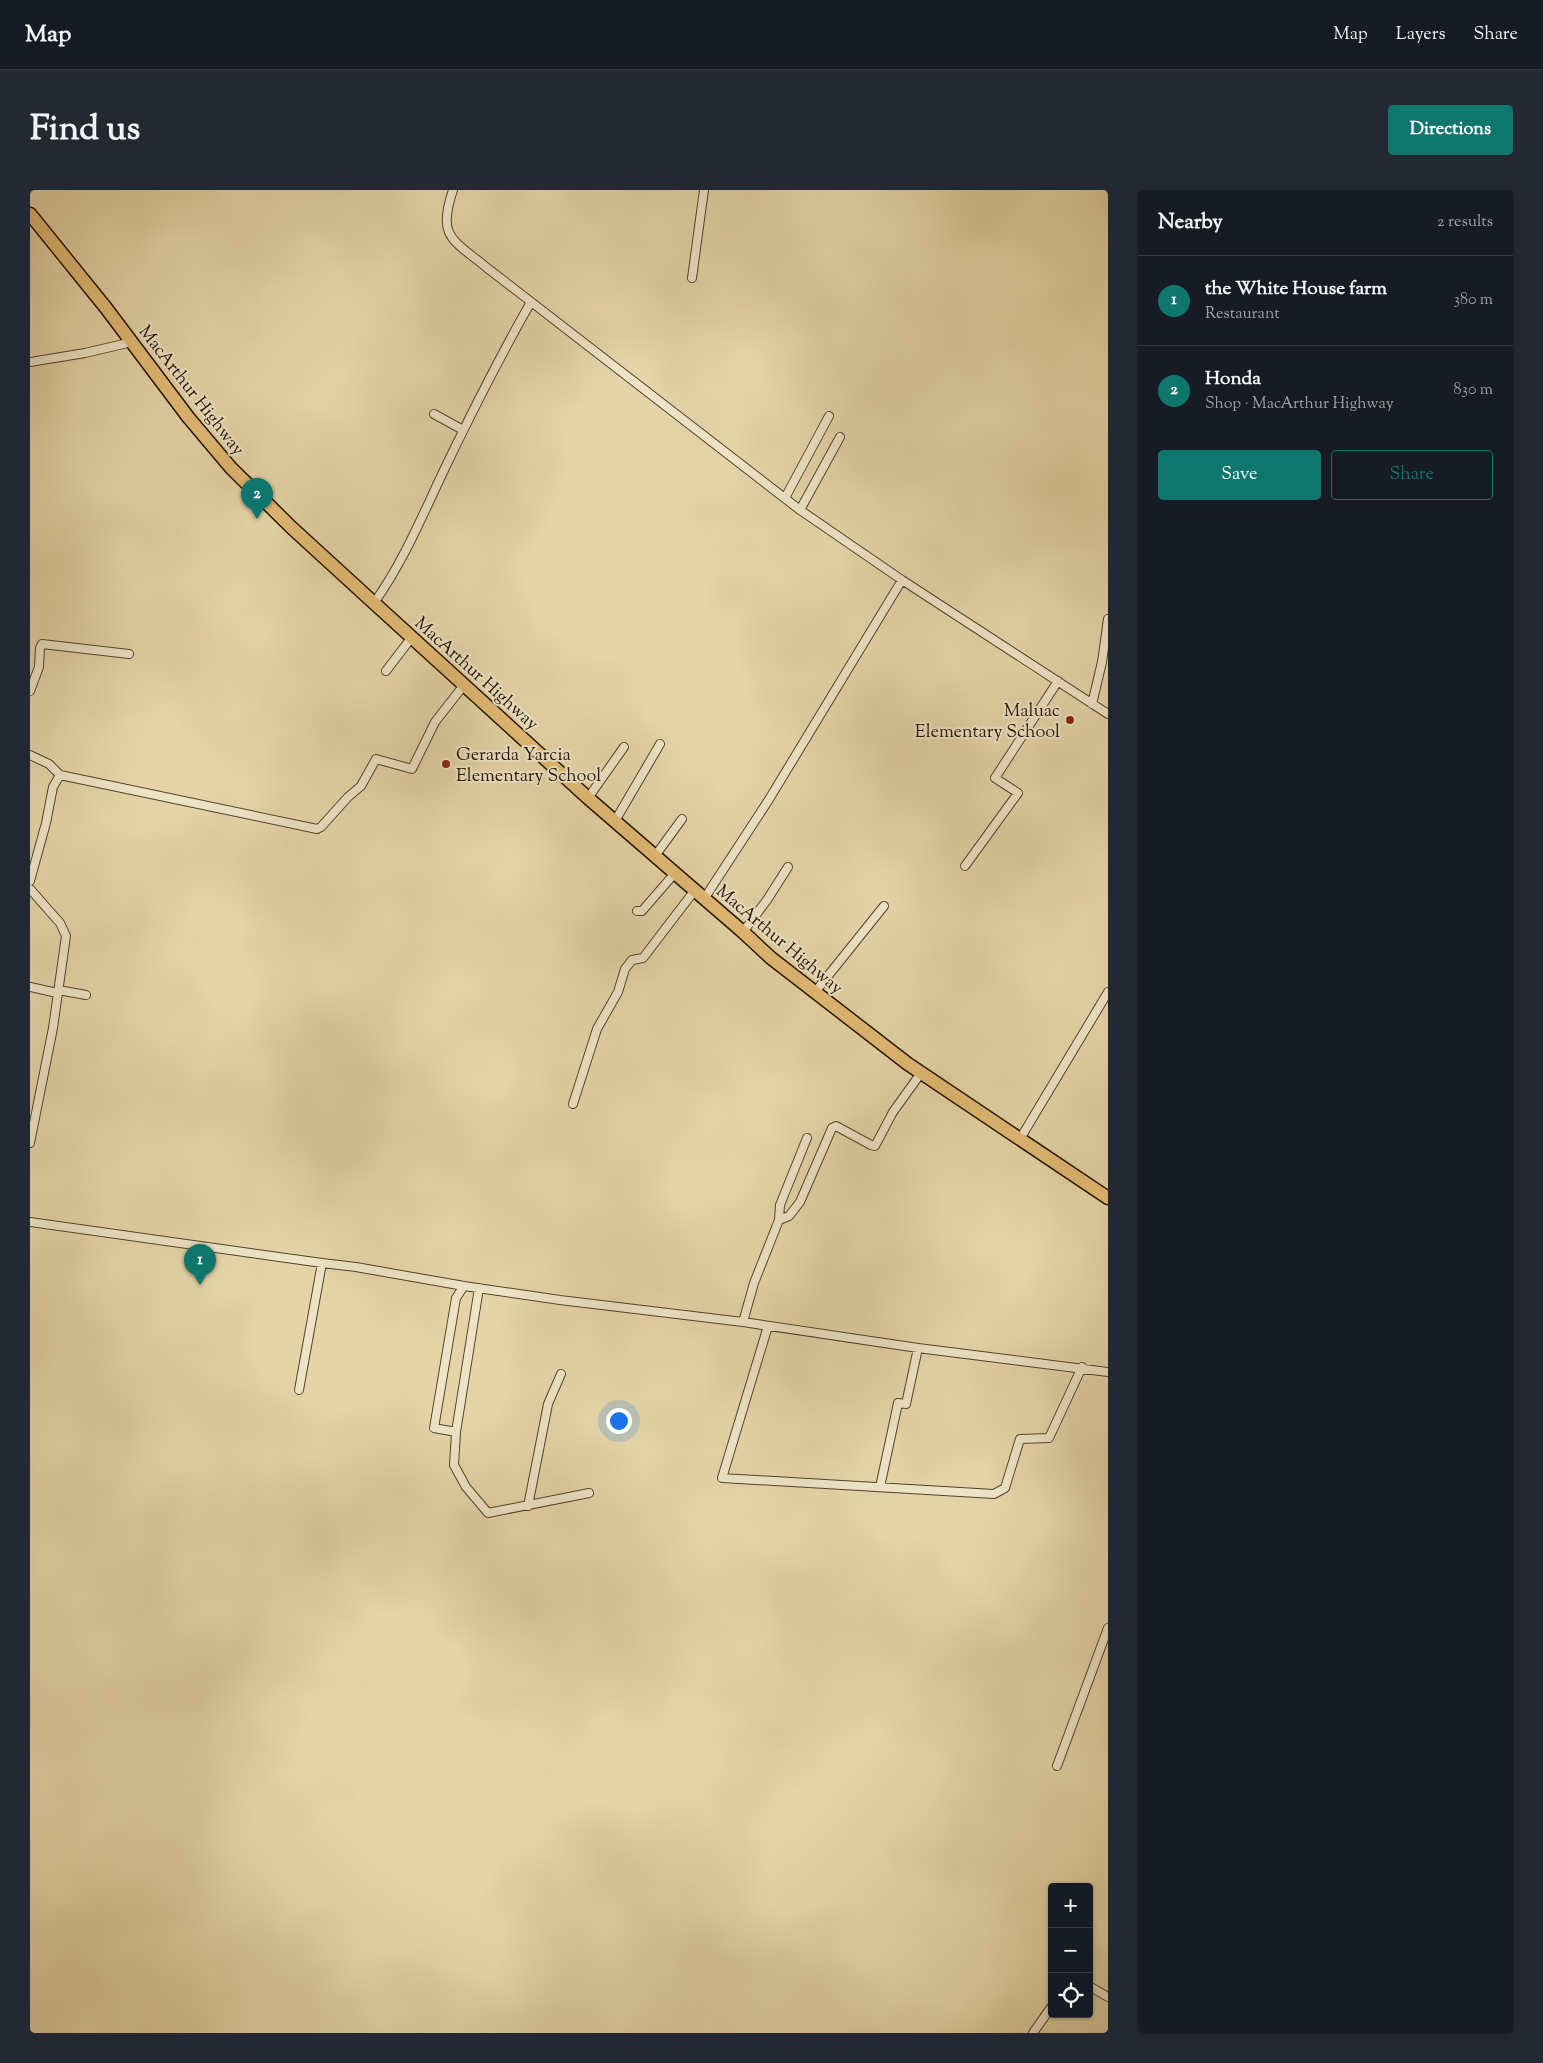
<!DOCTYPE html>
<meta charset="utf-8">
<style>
:root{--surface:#171b24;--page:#242831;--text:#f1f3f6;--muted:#9ea1a6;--line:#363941;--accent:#0f766e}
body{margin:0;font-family:"Sorts Mill Goudy",serif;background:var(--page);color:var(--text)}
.controls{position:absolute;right:15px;bottom:15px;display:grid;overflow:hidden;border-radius:5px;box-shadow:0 1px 4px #0004}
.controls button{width:45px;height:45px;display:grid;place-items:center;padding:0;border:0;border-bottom:1px solid var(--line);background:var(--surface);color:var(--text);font:25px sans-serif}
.you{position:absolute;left:588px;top:1230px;width:18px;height:18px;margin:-12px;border:4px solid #fff;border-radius:50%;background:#1a73e8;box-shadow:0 0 0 8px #1a73e833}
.badge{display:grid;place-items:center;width:32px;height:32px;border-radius:50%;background:var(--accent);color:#fff;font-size:16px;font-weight:700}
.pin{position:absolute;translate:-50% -41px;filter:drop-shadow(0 1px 2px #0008)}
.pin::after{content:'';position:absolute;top:26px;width:18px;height:15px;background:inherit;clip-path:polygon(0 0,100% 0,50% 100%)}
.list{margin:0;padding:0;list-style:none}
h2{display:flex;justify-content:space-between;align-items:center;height:65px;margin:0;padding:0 20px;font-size:21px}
h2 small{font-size:16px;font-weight:400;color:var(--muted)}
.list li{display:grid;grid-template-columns:32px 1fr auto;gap:15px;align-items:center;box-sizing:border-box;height:90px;padding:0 20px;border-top:1px solid var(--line)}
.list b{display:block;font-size:19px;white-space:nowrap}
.list p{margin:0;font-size:16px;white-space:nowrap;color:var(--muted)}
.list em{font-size:16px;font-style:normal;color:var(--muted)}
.actions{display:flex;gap:10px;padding:15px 20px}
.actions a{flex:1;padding:11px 0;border:1px solid var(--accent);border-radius:5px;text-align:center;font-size:18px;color:var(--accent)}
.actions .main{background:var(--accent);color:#fff}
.icon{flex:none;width:28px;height:28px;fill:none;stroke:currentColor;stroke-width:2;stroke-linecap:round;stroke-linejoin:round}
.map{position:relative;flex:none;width:1078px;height:1843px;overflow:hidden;border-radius:5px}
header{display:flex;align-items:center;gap:30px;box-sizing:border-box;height:70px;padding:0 25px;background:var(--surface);border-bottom:1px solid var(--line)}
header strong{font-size:24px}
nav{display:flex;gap:28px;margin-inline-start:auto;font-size:18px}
.intro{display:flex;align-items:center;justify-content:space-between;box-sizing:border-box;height:120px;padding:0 30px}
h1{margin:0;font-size:35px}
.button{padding:12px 22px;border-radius:5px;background:var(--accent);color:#fff;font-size:18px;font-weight:700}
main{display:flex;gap:30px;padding:0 30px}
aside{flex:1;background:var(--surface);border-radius:5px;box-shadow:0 1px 4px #0004}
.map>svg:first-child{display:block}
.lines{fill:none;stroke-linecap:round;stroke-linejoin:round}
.minor-casing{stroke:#53432a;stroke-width:10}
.highway-casing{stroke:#231300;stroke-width:15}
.minor{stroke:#ede3c6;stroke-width:8}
.highway{stroke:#e2ba74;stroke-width:12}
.poi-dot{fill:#8f2418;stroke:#ede3c6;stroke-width:2}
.labels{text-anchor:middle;stroke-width:4;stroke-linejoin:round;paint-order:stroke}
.street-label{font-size:18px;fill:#231300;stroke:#ede3c6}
.poi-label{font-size:18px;fill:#231300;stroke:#ede3c6;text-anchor:end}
</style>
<header>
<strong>Map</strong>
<nav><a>Map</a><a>Layers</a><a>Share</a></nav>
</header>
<div class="intro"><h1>Find us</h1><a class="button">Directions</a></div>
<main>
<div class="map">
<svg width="1078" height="1843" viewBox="0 0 1078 1843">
<rect width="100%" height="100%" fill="#e4d4a7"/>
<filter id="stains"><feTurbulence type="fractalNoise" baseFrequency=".004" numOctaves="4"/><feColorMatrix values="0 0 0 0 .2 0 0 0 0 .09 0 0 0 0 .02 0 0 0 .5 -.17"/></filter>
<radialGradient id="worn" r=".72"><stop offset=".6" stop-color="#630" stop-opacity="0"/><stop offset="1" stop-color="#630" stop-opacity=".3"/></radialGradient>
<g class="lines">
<g class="minor-casing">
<path id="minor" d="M 423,0 C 407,47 422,49 456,77 L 770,320 L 872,390 L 1078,524
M 662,88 L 674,0
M 0,172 L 55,163 L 102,152
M 404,224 L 433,240
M 755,308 L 799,226
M 770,320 L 810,247
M 344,413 C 374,371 393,324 415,278 C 442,222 470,166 501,112
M 356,481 L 382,447
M 0,501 L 9,477 L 10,458 L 12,454 L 99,464
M 1062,514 L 1072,472 L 1078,429
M 0,565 L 19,574 L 30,585
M 558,608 L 594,557
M 585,631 L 630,554
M 625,666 L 652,629
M 935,676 L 988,603 L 965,588 L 1028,491
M 0,691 L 16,633 L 23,597 L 30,585 L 287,639 L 291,637 L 318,607 L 331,596 L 346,569 L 382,579 L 405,532 L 434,495
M 0,699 L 30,733 L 36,746 L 23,838 L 0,953
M 674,709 L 738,611 L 872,390
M 607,721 L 612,721 L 645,683
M 713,742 L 737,710 L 758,677
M 0,797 L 27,803
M 28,800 L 56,805
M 785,802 L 854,716
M 543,914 L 567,839 L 588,802 L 595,779 L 602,770 L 613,768 L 665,700
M 990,949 L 1078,802
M 749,1030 L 759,1026 L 770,1012 L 802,938 L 806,936 L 841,955 L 845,956 L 863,922 L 891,883
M 0,1032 L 292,1073 L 326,1077 L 434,1096 L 530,1110 L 713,1132 L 888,1158 L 1078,1182
M 449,1098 L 426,1242 L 424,1275 L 436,1297 L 458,1323 L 559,1303
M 713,1132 L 724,1093 L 749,1030 L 750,1015 L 777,948
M 738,1136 L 692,1288 L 964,1304 L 975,1298 L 990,1249 L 1019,1248 L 1052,1177
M 269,1200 L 292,1073
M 426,1242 L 404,1238 L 426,1108 L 434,1096
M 850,1297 L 868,1213 L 876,1214 L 888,1158
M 498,1316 L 518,1214 L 531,1184
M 1027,1576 L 1078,1438
M 1059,1796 L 1078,1807
M 1003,1843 L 1022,1816"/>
</g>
<g class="highway-casing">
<path id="highway" d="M 0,24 L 76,118 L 158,227 L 201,278 L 262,338 L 344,413 L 558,608 L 713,742 L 741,768 L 878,874 L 1078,1008"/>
</g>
<use href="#minor" class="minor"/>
<use href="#highway" class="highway"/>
</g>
<g class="poi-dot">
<circle cx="1040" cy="530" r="5"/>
<circle cx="416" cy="574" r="5"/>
</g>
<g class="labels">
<g class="street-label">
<text transform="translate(162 200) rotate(52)" y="6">MacArthur Highway</text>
<text transform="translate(447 483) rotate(42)" y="6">MacArthur Highway</text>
<text transform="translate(750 749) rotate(40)" y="6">MacArthur Highway</text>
</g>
<g class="poi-label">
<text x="1030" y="526">Maluac<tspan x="1030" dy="21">Elementary School</tspan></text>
<text x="426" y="570" text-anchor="start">Gerarda Yarcia<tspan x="426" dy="21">Elementary School</tspan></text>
</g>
</g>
<rect width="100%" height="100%" filter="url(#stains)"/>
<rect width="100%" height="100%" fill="url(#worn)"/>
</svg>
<div class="controls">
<button>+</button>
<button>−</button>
<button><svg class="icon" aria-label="locate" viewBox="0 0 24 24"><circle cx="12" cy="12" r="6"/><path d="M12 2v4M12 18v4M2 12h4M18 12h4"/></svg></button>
</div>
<div class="you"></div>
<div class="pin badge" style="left:170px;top:1095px">1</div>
<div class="pin badge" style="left:227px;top:329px">2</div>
</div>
<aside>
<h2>Nearby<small>2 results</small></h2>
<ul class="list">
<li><span class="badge">1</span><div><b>the White House farm</b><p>Restaurant</p></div><em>380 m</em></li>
<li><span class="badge">2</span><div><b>Honda</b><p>Shop · MacArthur Highway</p></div><em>830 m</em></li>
</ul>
<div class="actions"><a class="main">Save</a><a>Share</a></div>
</aside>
</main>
